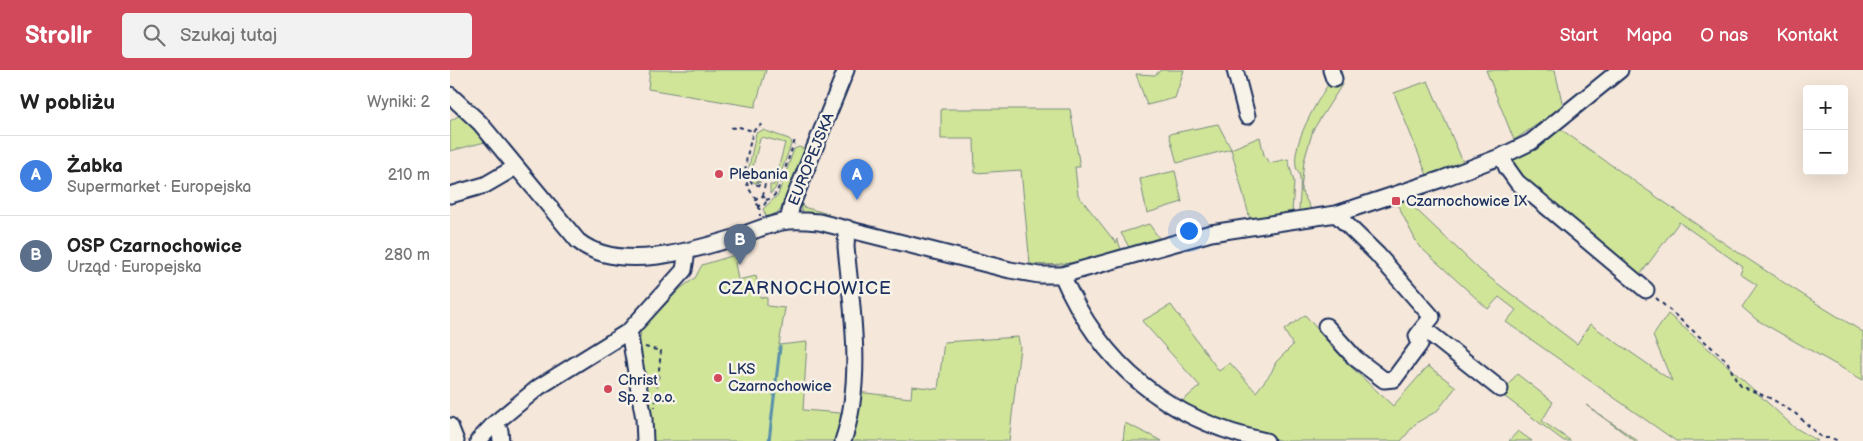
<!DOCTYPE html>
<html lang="pl">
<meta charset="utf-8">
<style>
:root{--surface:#fff;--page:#f2f2f2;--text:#222;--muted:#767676;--line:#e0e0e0;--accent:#d1495b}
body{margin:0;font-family:"Balsamiq Sans",sans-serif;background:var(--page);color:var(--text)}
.controls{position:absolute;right:15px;top:15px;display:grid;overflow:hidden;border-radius:5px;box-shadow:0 5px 20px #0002}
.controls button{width:45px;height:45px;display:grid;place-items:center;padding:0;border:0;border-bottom:1px solid var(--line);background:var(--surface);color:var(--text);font:25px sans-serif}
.you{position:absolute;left:738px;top:160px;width:18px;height:18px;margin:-12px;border:4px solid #fff;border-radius:50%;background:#1a73e8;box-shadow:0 0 0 8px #1a73e833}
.badge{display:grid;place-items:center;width:32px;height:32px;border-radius:50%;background:var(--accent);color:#fff;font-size:16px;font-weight:700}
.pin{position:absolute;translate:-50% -41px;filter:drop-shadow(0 1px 2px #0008)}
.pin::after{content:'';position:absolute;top:26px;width:18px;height:15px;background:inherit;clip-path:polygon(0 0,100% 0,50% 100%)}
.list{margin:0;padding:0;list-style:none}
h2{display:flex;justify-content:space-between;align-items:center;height:65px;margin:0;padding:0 20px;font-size:21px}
h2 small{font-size:16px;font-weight:400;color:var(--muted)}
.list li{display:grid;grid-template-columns:32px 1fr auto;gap:15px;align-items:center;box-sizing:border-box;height:80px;padding:0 20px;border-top:1px solid var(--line)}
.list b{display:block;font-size:19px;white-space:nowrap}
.list p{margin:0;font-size:16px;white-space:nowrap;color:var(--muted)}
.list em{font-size:16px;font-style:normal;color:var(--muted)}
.icon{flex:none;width:28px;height:28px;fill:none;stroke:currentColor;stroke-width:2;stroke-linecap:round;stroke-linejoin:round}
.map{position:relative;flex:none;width:1413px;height:371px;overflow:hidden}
header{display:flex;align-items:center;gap:30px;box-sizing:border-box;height:70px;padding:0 25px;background:var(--accent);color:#fff}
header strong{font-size:24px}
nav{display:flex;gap:28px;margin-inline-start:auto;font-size:18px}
.search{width:350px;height:45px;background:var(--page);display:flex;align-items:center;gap:12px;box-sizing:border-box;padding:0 18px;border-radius:5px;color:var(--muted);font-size:19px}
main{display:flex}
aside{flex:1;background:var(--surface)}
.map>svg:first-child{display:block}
.green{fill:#d1e599;stroke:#768a7c}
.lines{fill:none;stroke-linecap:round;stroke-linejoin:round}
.stream{stroke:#5890ab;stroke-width:3}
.minor-casing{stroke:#1b2f5e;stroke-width:19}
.path{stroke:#1b2f5e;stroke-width:2;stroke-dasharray:4 4;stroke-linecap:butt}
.minor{stroke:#f7f3e8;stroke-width:15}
.poi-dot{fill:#d1495b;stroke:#f7f3e8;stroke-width:2}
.labels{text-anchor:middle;stroke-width:5;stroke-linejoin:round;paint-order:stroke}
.street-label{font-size:15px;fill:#1b2f5e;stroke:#f7f3e8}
.poi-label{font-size:15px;fill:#1b2f5e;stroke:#f7f3e8;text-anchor:start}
.quarter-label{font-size:18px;letter-spacing:1px;fill:#1b2f5e;stroke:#f7f3e8}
</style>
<header>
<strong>Strollr</strong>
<div class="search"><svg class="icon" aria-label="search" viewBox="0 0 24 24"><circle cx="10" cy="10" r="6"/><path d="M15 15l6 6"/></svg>Szukaj tutaj</div>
<nav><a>Start</a><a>Mapa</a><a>O nas</a><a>Kontakt</a></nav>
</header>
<main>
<aside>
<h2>W pobliżu<small>Wyniki: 2</small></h2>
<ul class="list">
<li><span class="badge" style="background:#3f7fe0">A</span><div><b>Żabka</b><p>Supermarket · Europejska</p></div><em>210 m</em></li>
<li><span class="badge" style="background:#5c6f8a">B</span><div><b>OSP Czarnochowice</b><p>Urząd · Europejska</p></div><em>280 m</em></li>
</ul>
</aside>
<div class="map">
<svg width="1413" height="371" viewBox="0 0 1413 371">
<rect width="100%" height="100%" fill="#f5e7d9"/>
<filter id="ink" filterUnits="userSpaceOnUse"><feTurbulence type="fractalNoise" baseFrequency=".02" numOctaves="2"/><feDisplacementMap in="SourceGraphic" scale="10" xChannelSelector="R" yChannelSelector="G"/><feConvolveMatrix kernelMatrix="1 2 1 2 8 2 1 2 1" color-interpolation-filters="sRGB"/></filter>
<g filter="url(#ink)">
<path class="green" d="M 200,0 L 316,0 L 305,37 L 198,19 Z
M 711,0 L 734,0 L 725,28 L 697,35 L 686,4 L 705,5 Z
M 1036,0 L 1105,0 L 1113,37 L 1064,70 Z
M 978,11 L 1013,92 L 977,105 L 944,23 Z
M 879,13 L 893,13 L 863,60 L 854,91 L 851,120 L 862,141 L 849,142 C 849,131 852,114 849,103 C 847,97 847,103 846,96 C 842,72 867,32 879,13 Z
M 491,39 L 620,39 L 630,97 L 625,97 L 628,125 L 666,173 L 667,169 L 671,179 C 636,190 618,197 580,194 L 571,100 L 525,103 L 524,69 L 491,69 Z
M 10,45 L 35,72 L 0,81 L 0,51 Z
M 768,54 L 781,79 L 810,67 L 814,85 L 819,93 L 838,89 L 844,112 L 842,143 L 800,149 L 781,79 L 727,93 L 719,64 Z
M 1109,58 C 1209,129 1308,199 1413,262 L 1413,310 L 1307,250 L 1292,237 L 1307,215 L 1290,204 L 1293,197 L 1229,152 L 1187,209 L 1067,111 L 1060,92 L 1092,73 Z
M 313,60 L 339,69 L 342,72 L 325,119 L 320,124 L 320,115 L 324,115 L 335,73 L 312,67 L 310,69 L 301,104 L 308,106 L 306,111 L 311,112 L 304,113 L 298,102 L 306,63 Z
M 349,77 L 357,80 L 344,117 L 337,126 L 330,141 L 317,148 L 313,139 L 328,125 L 344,79 Z
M 725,101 L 732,132 L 697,143 L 690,109 Z
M 953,127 L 1031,201 L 1127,274 L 1140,254 L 1222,311 L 1203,266 L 1218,244 L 1268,287 L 1344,357 L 1368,371 L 1226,371 L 1056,252 L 1066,240 L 1049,227 L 1038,239 L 968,175 L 945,130 Z
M 351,131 L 353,137 L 379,144 L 355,143 L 351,139 Z
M 699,154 L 709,168 L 679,177 L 671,163 Z
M 288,184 L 290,192 L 285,193 L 288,210 L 306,206 L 310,227 L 317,228 L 317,236 L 335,238 L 329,275 L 357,272 L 353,340 L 403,344 L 406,322 L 461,328 L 462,316 L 488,319 L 494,272 L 568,267 L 570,277 L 559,371 L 198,371 L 189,275 L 191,260 L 230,219 L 245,208 L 252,195 Z
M 721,235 L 769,301 L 780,293 L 806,322 L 821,303 L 826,292 L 843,275 L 834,260 L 855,245 L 900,296 L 943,336 L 978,296 L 1006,317 L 987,341 L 966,353 L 951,371 L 833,371 L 774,356 L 730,333 L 750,316 L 692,251 Z
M 1067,304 L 1103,332 L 1092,351 L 1121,371 L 1114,371 L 1051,324 Z
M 1136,335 L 1188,371 L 1185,371 Z
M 675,353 L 712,371 L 673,371 Z
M 1068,361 L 1082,371 L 1059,371 Z"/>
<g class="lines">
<path class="stream" d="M 319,371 L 330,277"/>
<g class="minor-casing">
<path id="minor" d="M 785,0 L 797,46
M 881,0 L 884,9
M 0,25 L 30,53 L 128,171 C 168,203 242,181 287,167 C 303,161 321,153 338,151 C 348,150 359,151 369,152 L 560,200 L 589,205 L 612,205 L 761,163 L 886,144 L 992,109 L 1052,86 L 1081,72 L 1170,0
M 1052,86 L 1057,98 L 1067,112 L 1196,220
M 0,125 L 35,115 L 66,97
M 886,144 L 927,184 L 982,247 L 973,258 L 1050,319
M 338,151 L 342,134 L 396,0
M 612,205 C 651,295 719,351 816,371
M 876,256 L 905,288 L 934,310 L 944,309 L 970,274 L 967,266 L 973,258
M 179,261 L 194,349 L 195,371
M 0,356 L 6,371
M 28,371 L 45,353
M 51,371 L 50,361 L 45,353 L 89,317 L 179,261 L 234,200 L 237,181
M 393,371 C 414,310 402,240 396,177 L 397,158"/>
</g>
<path class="path" d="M 281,58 L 289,57 L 303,61
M 296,103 L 302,113 L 314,117
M 313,126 L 315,113
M306 131a5 5 0 1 1 10 0a5 5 0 1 1-10 0Z
M 307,129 C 287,111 298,84 303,61 L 312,54
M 316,130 L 322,128 L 327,122 L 345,70
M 309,136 L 310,146
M 1206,228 L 1277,291 L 1286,310 L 1291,316 L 1322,329 L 1346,344 L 1372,368 L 1381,368 L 1389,371
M 195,277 L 211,281 L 205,337"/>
<use href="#minor" class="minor"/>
</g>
</g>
<g class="poi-dot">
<circle cx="269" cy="104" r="5"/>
<rect x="941" y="126" width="10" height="10" rx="2.5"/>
<circle cx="268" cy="308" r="5"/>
<circle cx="158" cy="319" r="5"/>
</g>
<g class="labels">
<g class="street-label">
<text transform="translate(361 89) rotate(-68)" y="5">EUROPEJSKA</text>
</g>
<g class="poi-label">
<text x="279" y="109">Plebania</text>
<text x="956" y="136">Czarnochowice IX</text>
<text x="278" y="304">LKS<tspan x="278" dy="17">Czarnochowice</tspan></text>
<text x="168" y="315">Christ<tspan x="168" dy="17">Sp. z o.o.</tspan></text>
</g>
<g class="quarter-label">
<text x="355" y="224">CZARNOCHOWICE</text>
</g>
</g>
</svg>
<div class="controls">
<button>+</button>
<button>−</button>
</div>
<div class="you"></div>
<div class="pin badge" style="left:407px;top:130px;background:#3f7fe0">A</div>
<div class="pin badge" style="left:290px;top:195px;background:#5c6f8a">B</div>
</div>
</main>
